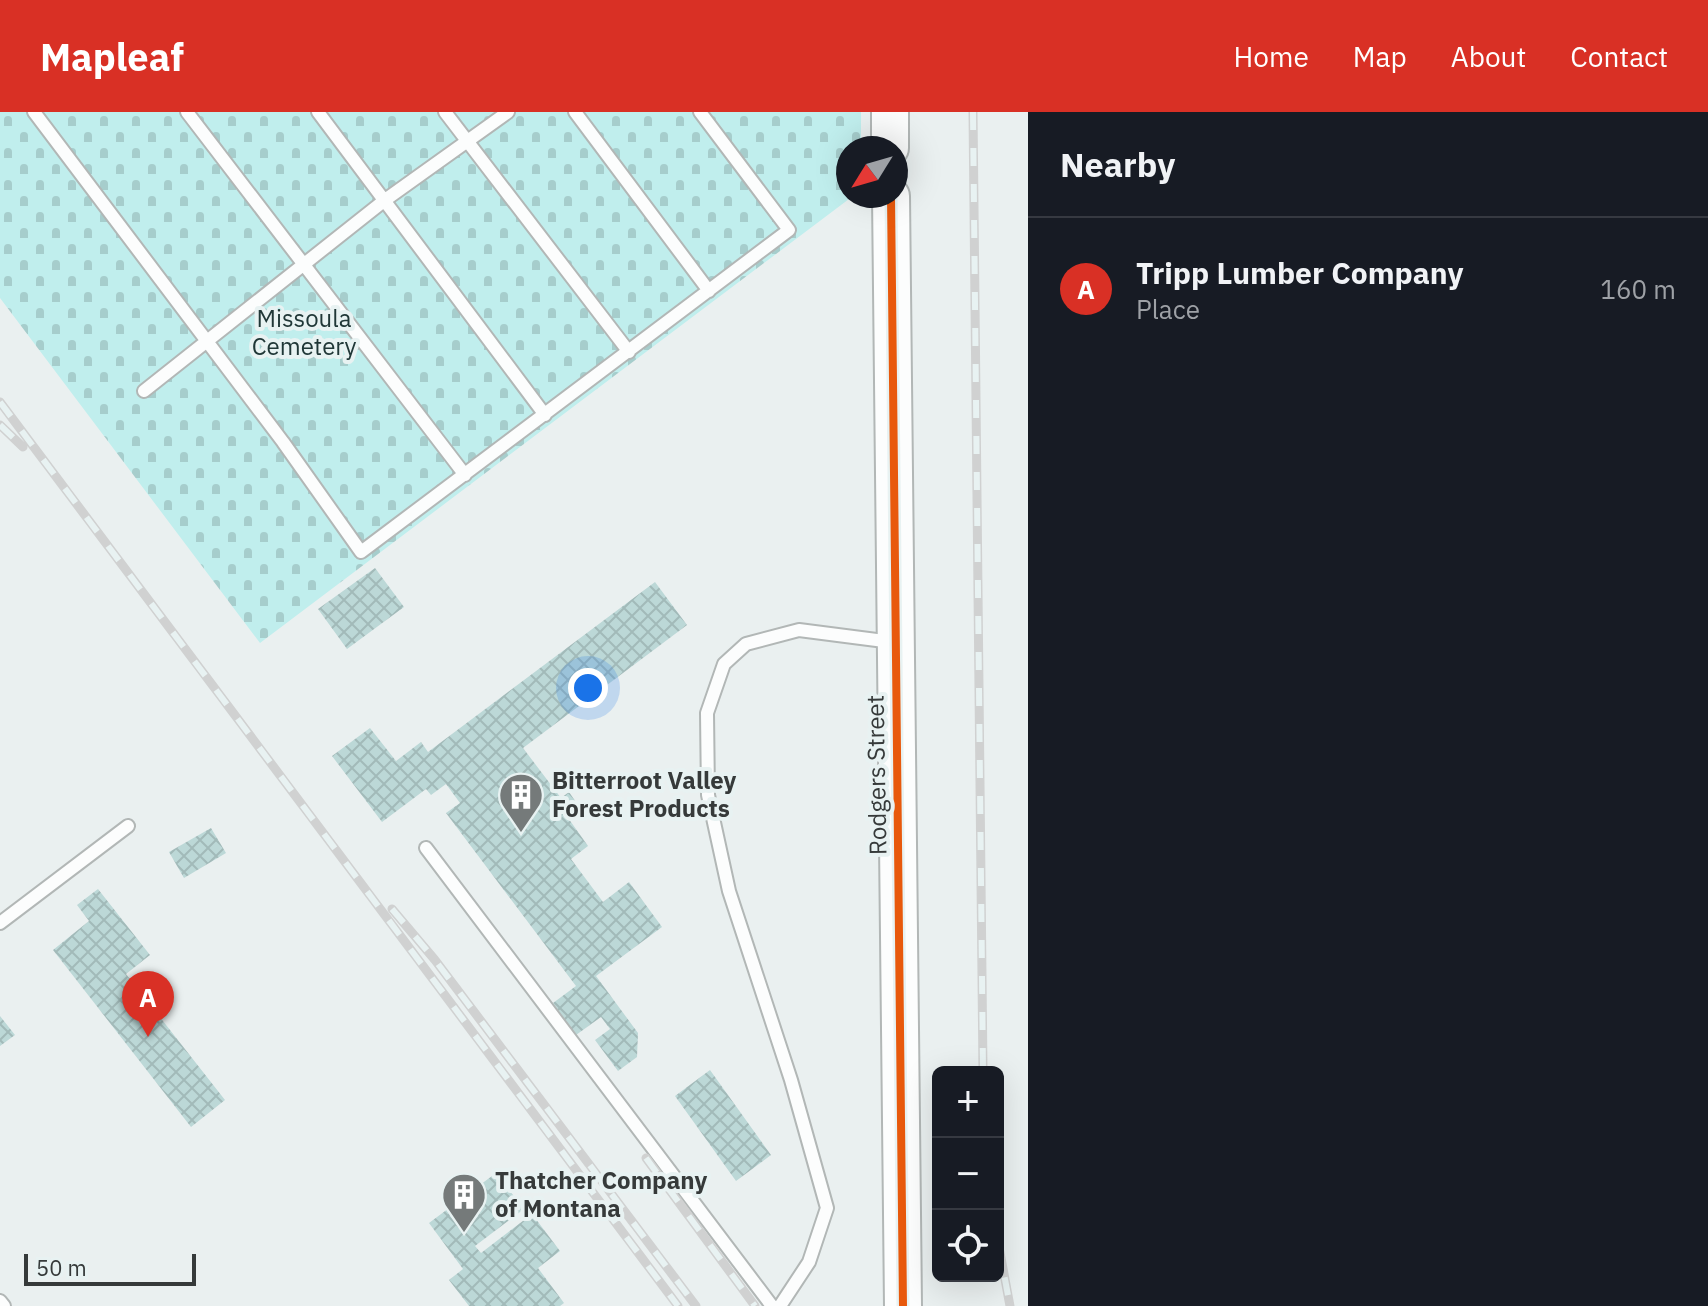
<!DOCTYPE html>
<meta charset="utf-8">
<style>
:root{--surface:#171b24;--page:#20242c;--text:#f1f3f6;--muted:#9ea1a6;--line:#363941;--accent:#d93025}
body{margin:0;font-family:"IBM Plex Sans",sans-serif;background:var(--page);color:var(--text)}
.controls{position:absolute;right:24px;bottom:24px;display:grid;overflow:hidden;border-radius:12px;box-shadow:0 8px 32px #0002}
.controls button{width:72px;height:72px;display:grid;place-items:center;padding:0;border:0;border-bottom:2px solid var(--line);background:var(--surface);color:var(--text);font:40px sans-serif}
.compass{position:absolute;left:836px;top:24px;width:72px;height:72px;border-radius:50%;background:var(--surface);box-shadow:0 8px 32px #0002;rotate:233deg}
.scale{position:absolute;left:24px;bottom:20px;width:172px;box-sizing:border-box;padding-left:8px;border:4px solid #363a3a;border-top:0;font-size:22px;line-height:28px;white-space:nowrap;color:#363a3a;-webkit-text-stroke:6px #e8f2f2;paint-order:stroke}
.you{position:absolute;left:588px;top:576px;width:28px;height:28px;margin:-20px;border:6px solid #fff;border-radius:50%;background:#1a73e8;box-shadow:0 0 0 12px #1a73e833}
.badge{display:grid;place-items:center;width:52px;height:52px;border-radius:50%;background:var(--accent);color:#fff;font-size:26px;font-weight:700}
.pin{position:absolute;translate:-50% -66px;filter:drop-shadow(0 2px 4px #0008)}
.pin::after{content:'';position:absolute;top:42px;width:28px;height:24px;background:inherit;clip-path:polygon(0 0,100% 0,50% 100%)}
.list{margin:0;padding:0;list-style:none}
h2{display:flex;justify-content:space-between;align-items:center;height:104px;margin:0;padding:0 32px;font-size:34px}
h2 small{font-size:26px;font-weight:400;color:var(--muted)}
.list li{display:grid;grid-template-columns:52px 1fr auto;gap:24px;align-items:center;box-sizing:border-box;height:144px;padding:0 32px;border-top:2px solid var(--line)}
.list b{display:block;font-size:30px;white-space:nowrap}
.list p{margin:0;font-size:26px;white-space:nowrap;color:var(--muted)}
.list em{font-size:26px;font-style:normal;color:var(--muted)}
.icon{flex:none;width:44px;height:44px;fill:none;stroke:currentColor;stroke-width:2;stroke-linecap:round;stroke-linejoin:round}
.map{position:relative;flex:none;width:1028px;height:1194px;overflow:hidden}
header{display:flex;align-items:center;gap:48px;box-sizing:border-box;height:112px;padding:0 40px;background:var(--accent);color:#fff}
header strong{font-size:38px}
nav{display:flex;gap:44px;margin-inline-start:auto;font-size:28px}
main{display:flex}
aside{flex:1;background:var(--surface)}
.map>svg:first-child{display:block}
.cemetery{fill:url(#cemetery-stones)}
.building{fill:url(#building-cross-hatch)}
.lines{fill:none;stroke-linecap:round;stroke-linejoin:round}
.lane-casing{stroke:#b2b7b6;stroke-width:16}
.secondary-casing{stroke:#b2b7b6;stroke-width:40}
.lane{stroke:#fcfdfd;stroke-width:12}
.secondary{stroke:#fcfdfd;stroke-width:36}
.rail-casing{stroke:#d0d1d1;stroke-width:9}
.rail{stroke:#e8f2f2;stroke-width:6;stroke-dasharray:18;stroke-linecap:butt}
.cycleway-casing{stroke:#e8f2f2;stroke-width:13}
.cycleway{stroke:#e8590c;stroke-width:8}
.labels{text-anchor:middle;stroke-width:8;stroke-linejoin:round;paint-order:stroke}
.park-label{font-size:24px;fill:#203737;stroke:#e8f2f2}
.street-label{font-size:24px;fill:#363a3a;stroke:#e8f2f2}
.poi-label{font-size:24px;font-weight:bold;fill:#363a3a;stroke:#e8f2f2;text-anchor:start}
</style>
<header>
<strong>Mapleaf</strong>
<nav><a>Home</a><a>Map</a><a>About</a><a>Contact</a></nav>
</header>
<main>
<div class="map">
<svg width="1028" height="1194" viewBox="0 0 1028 1194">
<defs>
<pattern id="cemetery-stones" width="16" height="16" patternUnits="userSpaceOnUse" patternTransform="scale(2)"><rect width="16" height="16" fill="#c0eeed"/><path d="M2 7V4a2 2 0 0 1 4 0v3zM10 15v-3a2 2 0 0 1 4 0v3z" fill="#a6cdcc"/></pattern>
<pattern id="building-cross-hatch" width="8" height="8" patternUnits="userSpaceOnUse" patternTransform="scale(2)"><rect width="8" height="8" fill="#bcd8d7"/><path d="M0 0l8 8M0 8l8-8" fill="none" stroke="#a2bab9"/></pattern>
</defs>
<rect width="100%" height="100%" fill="#eaf0f0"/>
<path class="cemetery" d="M 0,0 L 861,0 L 861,36 L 848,36 L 848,84 L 853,84 L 260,531 L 0,186 Z"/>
<path class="building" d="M 375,456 L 404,495 L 347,537 L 318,497 Z
M 655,470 L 687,513 L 523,636 L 561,686 L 569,680 L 578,693 L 566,703 L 588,734 L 571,747 L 603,790 L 629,770 L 662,815 L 596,864 L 638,921 L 637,945 L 618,959 L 595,928 L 610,917 L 601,905 L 576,923 L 553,891 L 576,874 L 446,701 L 460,691 L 446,672 L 431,683 L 426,677 L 382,710 L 332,644 L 370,616 L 396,649 L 421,630 L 428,640 Z
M 211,716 L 226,741 L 184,766 L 169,740 Z
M 98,777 L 150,843 L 126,862 L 225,988 L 191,1015 L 53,838 L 89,809 L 77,793 Z
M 0,904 L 15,923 L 0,934 Z
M 710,958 L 771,1043 L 736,1069 L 675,984 Z
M 496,1061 L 524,1097 L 475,1134 L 481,1141 L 532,1102 L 560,1139 L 538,1156 L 564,1191 L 560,1194 L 469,1194 L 449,1168 L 463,1157 L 429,1111 Z"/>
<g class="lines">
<g class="lane-casing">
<path id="lane" d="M 34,0 L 283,330 L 361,440 L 789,118 L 700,0
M 187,0 L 465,363
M 318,0 L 545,303
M 445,0 L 629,240
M 575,0 L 709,179
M 144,279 L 385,88 L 508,0
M 426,736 L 772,1194
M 0,811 L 128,714
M 0,1189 L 4,1194
M 780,1194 L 809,1150 L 827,1096 L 791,968 L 729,779 L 708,683 L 707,601 L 724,552 L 746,532 L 799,518 L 892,530"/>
</g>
<g class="secondary-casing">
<path id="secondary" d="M 890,0 L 890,36
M 891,84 L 903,1194"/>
</g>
<use href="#lane" class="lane"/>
<use href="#secondary" class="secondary"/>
<g class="rail-casing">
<path id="rail" d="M 973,0 L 983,960
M 0,290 L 678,1194
M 0,313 L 23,335
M 392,797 L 435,848 L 696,1194
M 646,1046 L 755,1194
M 998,1130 L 1010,1194"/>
</g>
<use href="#rail" class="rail"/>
<g class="cycleway-casing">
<path id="cycleway" d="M 891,84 L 903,1194"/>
</g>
<use href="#cycleway" class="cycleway"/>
</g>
<defs>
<g id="building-pin" transform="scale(2.3)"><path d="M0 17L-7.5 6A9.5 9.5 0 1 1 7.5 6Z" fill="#757a7a" stroke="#e8f2f2"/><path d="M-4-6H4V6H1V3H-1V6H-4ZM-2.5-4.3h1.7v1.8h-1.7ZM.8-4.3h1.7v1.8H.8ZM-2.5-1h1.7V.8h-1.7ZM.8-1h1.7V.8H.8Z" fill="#fff"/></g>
</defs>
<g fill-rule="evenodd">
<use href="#building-pin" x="521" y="683"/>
<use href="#building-pin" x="464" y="1083"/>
</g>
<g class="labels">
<g class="park-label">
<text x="304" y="215">Missoula<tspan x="304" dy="28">Cemetery</tspan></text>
</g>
<g class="street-label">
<text transform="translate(877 663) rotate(-91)" y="8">Rodgers Street</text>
</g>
<g class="poi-label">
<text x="552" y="677">Bitterroot Valley<tspan x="552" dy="28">Forest Products</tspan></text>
<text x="495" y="1077">Thatcher Company<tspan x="495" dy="28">of Montana</tspan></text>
</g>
</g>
</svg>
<div class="controls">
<button>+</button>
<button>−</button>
<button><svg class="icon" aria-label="locate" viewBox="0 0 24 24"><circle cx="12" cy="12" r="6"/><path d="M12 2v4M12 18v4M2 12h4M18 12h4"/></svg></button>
</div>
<svg class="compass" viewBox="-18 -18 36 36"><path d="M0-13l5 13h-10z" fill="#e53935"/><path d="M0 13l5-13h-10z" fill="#9ea1a6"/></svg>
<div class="scale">50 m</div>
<div class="you"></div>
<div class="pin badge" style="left:148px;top:925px">A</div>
</div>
<aside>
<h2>Nearby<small></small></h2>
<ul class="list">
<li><span class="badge">A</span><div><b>Tripp Lumber Company</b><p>Place</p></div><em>160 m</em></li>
</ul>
</aside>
</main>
